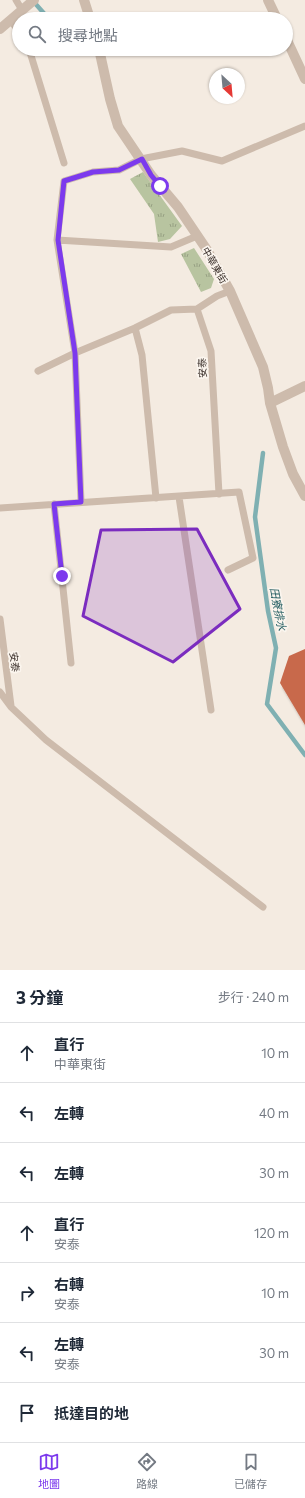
<!DOCTYPE html>
<html lang="zh-TW">
<meta charset="utf-8">
<style>
:root{--surface:#fff;--page:#f6f6f7;--text:#1f2937;--muted:#747a83;--line:#e0e1e3;--accent:#7c3aed}
body{margin:0;font-family:Commissioner,"Noto Sans TC",sans-serif;background:var(--page);color:var(--text)}
.compass{position:absolute;left:209px;top:68px;width:36px;height:36px;border-radius:50%;background:var(--surface);box-shadow:0 1px 3px #0004;rotate:154deg}
.stop{position:absolute;width:12px;height:12px;margin:-9px;border:3px solid #7c3aed;border-radius:50%;background:#fff}
.stop.end{background:#7c3aed;border-color:#fff;box-shadow:0 1px 4px #0008}
.list{margin:0;padding:0;list-style:none}
h2{display:flex;justify-content:space-between;align-items:center;height:52px;margin:0;padding:0 16px;font-size:17px}
h2 small{font-size:13px;font-weight:400;color:var(--muted)}
.list li{display:grid;grid-template-columns:26px 1fr auto;gap:12px;align-items:center;box-sizing:border-box;height:60px;padding:0 16px;border-top:1px solid var(--line)}
.list b{display:block;font-size:15px;white-space:nowrap}
.list p{margin:0;font-size:13px;white-space:nowrap;color:var(--muted)}
.list em{font-size:13px;font-style:normal;color:var(--muted)}
.icon{flex:none;width:22px;height:22px;fill:none;stroke:currentColor;stroke-width:2;stroke-linecap:round;stroke-linejoin:round}
.map{position:relative;flex:none;width:305px;height:970px;overflow:hidden}
.search{position:absolute;background:var(--surface);box-shadow:0 1px 3px #0004;left:12px;right:12px;top:12px;height:44px;display:flex;align-items:center;gap:10px;box-sizing:border-box;padding:0 14px;border-radius:22px;color:var(--muted);font-size:15px}
.sheet{height:472px;background:var(--surface)}
nav{display:flex;justify-content:space-around;align-items:center;box-sizing:border-box;height:56px;border-top:1px solid var(--line);background:var(--surface);font-size:11px;color:var(--muted)}
nav a{display:grid;justify-items:center;gap:2px}
nav .on{color:var(--accent)}
.map>svg:first-child{display:block}
.park{fill:url(#park-tufts)}
.lines{fill:none;stroke-linecap:round;stroke-linejoin:round}
.stream{stroke:#7fb0b2;stroke-width:4.5}
.building{fill:#c8694b;filter:url(#shadow)}
.service{stroke:#cdbbac;stroke-width:7}
.minor{stroke:#cdbbac;stroke-width:10}
.tertiary{stroke:#cdbbac;stroke-width:10}
.route{stroke:#7c3aed;stroke-width:5}
.marked{fill:#7b2cbf;fill-opacity:0.2;stroke:#7b2cbf;stroke-width:3;stroke-linejoin:round}
.labels{text-anchor:middle;stroke-width:3.5;stroke-linejoin:round;paint-order:stroke}
.street-label{font-size:10px;fill:#3b302b;stroke:#fbf5ee}
.water-label{font-size:11px;font-style:italic;fill:#1f5a5e;stroke:#fbf5ee}
</style>
<div class="map">
<svg width="305" height="970" viewBox="0 0 305 970">
<defs>
<pattern id="park-tufts" width="24" height="20" patternUnits="userSpaceOnUse"><rect width="24" height="20" fill="#b8c4a0"/><path d="M3 7l-1-3M5 7V3M7 7l1-3M15 17l-1-3M17 17v-4M19 17l1-3" fill="none" stroke="#97a083"/></pattern>
<filter id="shadow"><feDropShadow dx="2.5" dy="4.5" stdDeviation="1" flood-color="#0004"/></filter>
</defs>
<rect width="100%" height="100%" fill="#f4ebe1"/>
<path class="park" d="M 143,172 L 182,226 L 170,239 L 158,242 L 154,214 L 130,179 Z
M 194,248 L 214,279 L 211,288 L 201,292 L 181,254 Z"/>
<g class="lines">
<path class="stream" d="M 33,1 L 49,19
M 263,453 L 255,517 L 268,611 L 276,648 L 267,704 L 305,755"/>
</g>
<path class="building" d="M 305,649 L 305,725 L 280,683 L 289,656 Z"/>
<g class="lines">
<path class="service" d="M 16,0 L 22,10
M 10,20 L 19,31
M 29,49 L 64,163
M 57,240 L 171,247 L 197,236
M 197,309 L 211,351 L 219,494
M 197,309 L 217,296 L 230,291
M 135,328 L 142,355 L 156,498
M 38,371 L 75,353 L 135,328 L 171,310 L 197,309
M 179,497 L 211,710
M 81,502 L 75,353 L 57,240 L 64,181 L 93,172 L 119,170 L 141,159 L 182,151 L 222,161 L 305,126
M 54,504 L 71,663
M 0,508 L 239,492 L 253,558 L 228,570
M 0,619 L 11,706
M 0,692 L 11,707 L 46,740 L 263,907"/>
<path class="minor" d="M 84,0 L 90,19
M 0,29 L 34,0
M 99,49 L 110,99 L 118,126 L 151,175 L 178,207 L 207,250 L 230,291 L 263,367 L 268,388 L 270,403 L 283,447 L 293,474 L 305,496
M 270,403 L 305,386"/>
<path class="tertiary" d="M 268,0 L 277,19
M 286,38 L 305,79"/>
</g>
<g class="lines">
<path class="route" d="M 62,576 L 54,504 L 81,502 L 75,353 L 58,240 L 64,181 L 93,172 L 119,170 L 142,159 L 151,175 L 160,186"/>
</g>
<path class="marked" d="M 197,529 L 240,609 L 173,662 L 83,616 L 101,530 Z"/>
<g class="labels">
<g class="street-label">
<text transform="translate(215 265) rotate(60)" y="4">中華東街</text>
<text transform="translate(202 368) rotate(-93)" y="4">安泰</text>
<text transform="translate(15 662) rotate(83)" y="4">安泰</text>
</g>
<g class="water-label">
<text transform="translate(278 609) rotate(79)" y="4">田寮排水</text>
</g>
</g>
</svg>
<svg class="compass" viewBox="-18 -18 36 36"><path d="M0-13l5 13h-10z" fill="#e53935"/><path d="M0 13l5-13h-10z" fill="#747a83"/></svg>
<div class="stop" style="left:160px;top:186px"></div>
<div class="stop end" style="left:62px;top:576px"></div>
<div class="search"><svg class="icon" aria-label="search" viewBox="0 0 24 24"><circle cx="10" cy="10" r="6"/><path d="M15 15l6 6"/></svg>搜尋地點</div>
</div>
<section class="sheet">
<h2>3 分鐘<small>步行 · 240 m</small></h2>
<ul class="list">
<li><svg class="icon" aria-label="ahead" viewBox="0 0 24 24"><path d="M12 20V5M6 11l6-6 6 6"/></svg><div><b>直行</b><p>中華東街</p></div><em>10 m</em></li>
<li><svg class="icon" aria-label="left" viewBox="0 0 24 24"><path d="M17 20v-9H6M10 6l-5 5 5 5"/></svg><div><b>左轉</b></div><em>40 m</em></li>
<li><svg class="icon" aria-label="left" viewBox="0 0 24 24"><path d="M17 20v-9H6M10 6l-5 5 5 5"/></svg><div><b>左轉</b></div><em>30 m</em></li>
<li><svg class="icon" aria-label="ahead" viewBox="0 0 24 24"><path d="M12 20V5M6 11l6-6 6 6"/></svg><div><b>直行</b><p>安泰</p></div><em>120 m</em></li>
<li><svg class="icon" aria-label="right" viewBox="0 0 24 24"><path d="M7 20v-9h11M14 6l5 5-5 5"/></svg><div><b>右轉</b><p>安泰</p></div><em>10 m</em></li>
<li><svg class="icon" aria-label="left" viewBox="0 0 24 24"><path d="M17 20v-9H6M10 6l-5 5 5 5"/></svg><div><b>左轉</b><p>安泰</p></div><em>30 m</em></li>
<li><svg class="icon" aria-label="arrive" viewBox="0 0 24 24"><path d="M6 21V4h12l-3 4 3 4H6"/></svg><div><b>抵達目的地</b></div></li>
</ul>
</section>
<nav>
<a class="on"><svg class="icon" aria-label="map" viewBox="0 0 24 24"><path d="M3 6l6-2 6 2 6-2v14l-6 2-6-2-6 2zM9 4v14M15 6v14"/></svg>地圖</a>
<a><svg class="icon" aria-label="directions" viewBox="0 0 24 24"><path d="M12 3l9 9-9 9-9-9zM9 14v-3h6M13 9l2 2-2 2"/></svg>路線</a>
<a><svg class="icon" aria-label="saved" viewBox="0 0 24 24"><path d="M7 4h10v16l-5-4-5 4z"/></svg>已儲存</a>
</nav>
